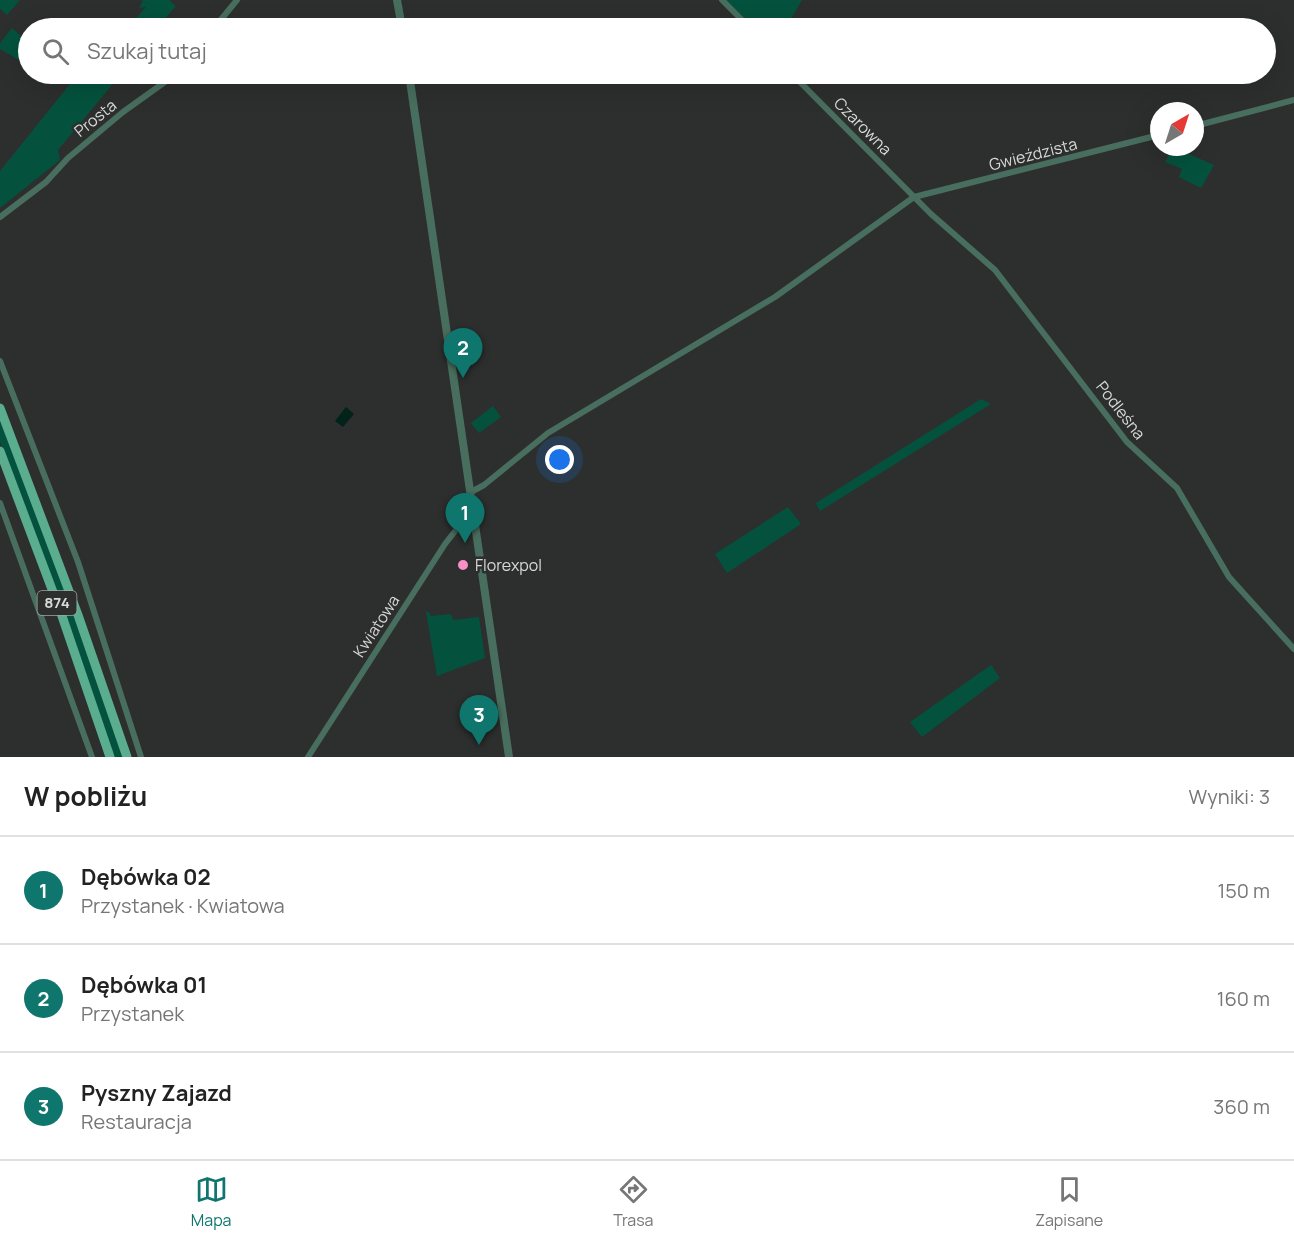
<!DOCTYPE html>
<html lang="pl">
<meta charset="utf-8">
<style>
:root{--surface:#fff;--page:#f6f6f6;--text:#222;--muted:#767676;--line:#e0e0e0;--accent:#0f766e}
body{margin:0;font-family:Manrope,sans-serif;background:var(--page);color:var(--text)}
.compass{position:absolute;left:1150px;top:102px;width:54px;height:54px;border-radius:50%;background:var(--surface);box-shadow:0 6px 24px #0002;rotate:39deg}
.you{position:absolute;left:560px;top:460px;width:21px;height:21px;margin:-15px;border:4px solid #fff;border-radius:50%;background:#1a73e8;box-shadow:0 0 0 9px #1a73e833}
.badge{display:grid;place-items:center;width:39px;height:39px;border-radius:50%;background:var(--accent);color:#fff;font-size:20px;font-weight:700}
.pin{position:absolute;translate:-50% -50px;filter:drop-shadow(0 2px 3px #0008)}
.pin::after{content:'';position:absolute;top:32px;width:21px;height:18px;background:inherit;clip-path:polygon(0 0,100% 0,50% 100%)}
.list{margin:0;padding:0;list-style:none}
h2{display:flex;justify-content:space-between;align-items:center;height:78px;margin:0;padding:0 24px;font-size:26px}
h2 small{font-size:20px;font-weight:400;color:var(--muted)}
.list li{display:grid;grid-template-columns:39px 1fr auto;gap:18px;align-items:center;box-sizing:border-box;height:108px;padding:0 24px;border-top:2px solid var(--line)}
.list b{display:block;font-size:22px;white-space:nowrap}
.list p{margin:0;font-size:20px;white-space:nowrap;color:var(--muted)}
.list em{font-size:20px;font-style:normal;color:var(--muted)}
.icon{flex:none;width:33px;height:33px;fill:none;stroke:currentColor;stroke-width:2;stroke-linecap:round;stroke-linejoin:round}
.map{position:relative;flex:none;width:1294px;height:757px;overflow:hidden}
.search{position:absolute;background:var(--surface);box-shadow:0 6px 24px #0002;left:18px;right:18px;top:18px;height:66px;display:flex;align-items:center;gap:15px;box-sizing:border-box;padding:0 21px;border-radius:33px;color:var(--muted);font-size:22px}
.sheet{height:402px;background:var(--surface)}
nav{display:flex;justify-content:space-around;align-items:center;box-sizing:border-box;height:84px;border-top:2px solid var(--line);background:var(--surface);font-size:16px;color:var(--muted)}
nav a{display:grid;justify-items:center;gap:3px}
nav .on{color:var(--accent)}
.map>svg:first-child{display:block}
.green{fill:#04523d}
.water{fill:#022319}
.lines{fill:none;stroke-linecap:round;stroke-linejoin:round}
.minor{stroke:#486e5f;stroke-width:6}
.tertiary{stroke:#486e5f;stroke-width:8}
.primary{stroke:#5bad8f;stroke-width:9}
.poi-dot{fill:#f98fc8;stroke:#2c2f2e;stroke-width:2}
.labels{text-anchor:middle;stroke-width:5;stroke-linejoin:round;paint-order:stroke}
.shield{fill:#2c2f2e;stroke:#a4a6a5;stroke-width:1.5}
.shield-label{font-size:15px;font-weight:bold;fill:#d7d9d8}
.street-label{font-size:16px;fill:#d7d9d8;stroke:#2c2f2e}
.poi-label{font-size:16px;fill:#d7d9d8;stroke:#2c2f2e;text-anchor:start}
</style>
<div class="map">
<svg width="1294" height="757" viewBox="0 0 1294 757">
<rect width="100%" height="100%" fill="#2c2f2e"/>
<path class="green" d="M 0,0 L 20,0 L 7,15 L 0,9 Z
M 143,0 L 169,0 L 176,6 L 157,28 L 127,28 L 146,7 L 139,8 Z
M 725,0 L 802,0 L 786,28 L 754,28 Z
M 12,28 L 28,42 L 19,60 L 0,49 L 0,43 Z
M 78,74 L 121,74 L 58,150 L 60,160 L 0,208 L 0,171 Z
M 1173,147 L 1214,165 L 1201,188 L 1179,177 L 1182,169 L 1165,162 Z
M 981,399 L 991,404 L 820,511 L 816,503 Z
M 493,406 L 501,417 L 479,433 L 471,423 Z
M 0,417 L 73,610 L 123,757 L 114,757 L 61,604 L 0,442 Z
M 788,507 L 801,524 L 727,573 L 715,554 Z
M 426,612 L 429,612 L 431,616 L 451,614 L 453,620 L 479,617 L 485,658 L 437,676 Z
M 991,665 L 1000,678 L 922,737 L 910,722 Z"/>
<path class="water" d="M 346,407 L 354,414 L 343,427 L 335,421 Z"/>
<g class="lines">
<path class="minor" d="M 722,0 L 750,28
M 214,28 L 237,0
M 792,74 L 931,214 L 995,270 L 1127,442 L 1177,488 L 1229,577 L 1294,649
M 1195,126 L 1294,100
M 0,217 L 46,182 L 68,158 L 123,112 L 176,74
M 0,361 L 78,562 L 141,757
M 471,492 L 484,485 L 548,433 L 775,297 L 914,197 L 1159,135
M 0,503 L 92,757
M 308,757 L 445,544 L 463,521 L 474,518"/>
<path class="tertiary" d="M 397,0 L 402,28
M 409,74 L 509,757"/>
<path class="primary" d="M 0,408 L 78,615 L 127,757
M 0,451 L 62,616 L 110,757"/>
</g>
<circle class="poi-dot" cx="463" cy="565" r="6"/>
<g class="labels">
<rect class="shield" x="37.5" y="591" width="39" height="24" rx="4.5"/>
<g class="shield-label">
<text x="57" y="608">874</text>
</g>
<g class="street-label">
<text transform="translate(95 118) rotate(-39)" y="6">Prosta</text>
<text transform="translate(863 126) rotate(45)" y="6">Czarowna</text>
<text transform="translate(1033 154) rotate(-14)" y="6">Gwieździsta</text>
<text transform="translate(1121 410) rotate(52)" y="6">Podleśna</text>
<text transform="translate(376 626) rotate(-57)" y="6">Kwiatowa</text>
</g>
<g class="poi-label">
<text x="475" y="571">Florexpol</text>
</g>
</g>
</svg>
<svg class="compass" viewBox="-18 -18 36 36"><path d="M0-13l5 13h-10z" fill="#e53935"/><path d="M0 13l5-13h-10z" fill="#767676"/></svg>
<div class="you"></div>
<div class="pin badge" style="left:465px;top:543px">1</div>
<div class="pin badge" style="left:463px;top:378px">2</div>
<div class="pin badge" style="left:479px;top:745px">3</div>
<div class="search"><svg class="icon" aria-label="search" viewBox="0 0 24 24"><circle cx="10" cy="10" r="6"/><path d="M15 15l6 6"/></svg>Szukaj tutaj</div>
</div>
<section class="sheet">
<h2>W pobliżu<small>Wyniki: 3</small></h2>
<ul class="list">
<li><span class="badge">1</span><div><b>Dębówka 02</b><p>Przystanek · Kwiatowa</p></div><em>150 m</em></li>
<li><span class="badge">2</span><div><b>Dębówka 01</b><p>Przystanek</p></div><em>160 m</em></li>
<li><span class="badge">3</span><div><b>Pyszny Zajazd</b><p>Restauracja</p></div><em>360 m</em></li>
</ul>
</section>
<nav>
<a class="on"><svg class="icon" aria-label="map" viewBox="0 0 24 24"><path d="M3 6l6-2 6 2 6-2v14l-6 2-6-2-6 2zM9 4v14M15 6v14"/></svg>Mapa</a>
<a><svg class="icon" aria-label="directions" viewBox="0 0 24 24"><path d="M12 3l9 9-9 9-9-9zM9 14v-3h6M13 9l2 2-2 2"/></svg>Trasa</a>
<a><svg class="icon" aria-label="saved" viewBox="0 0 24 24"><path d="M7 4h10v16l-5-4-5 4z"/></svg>Zapisane</a>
</nav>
